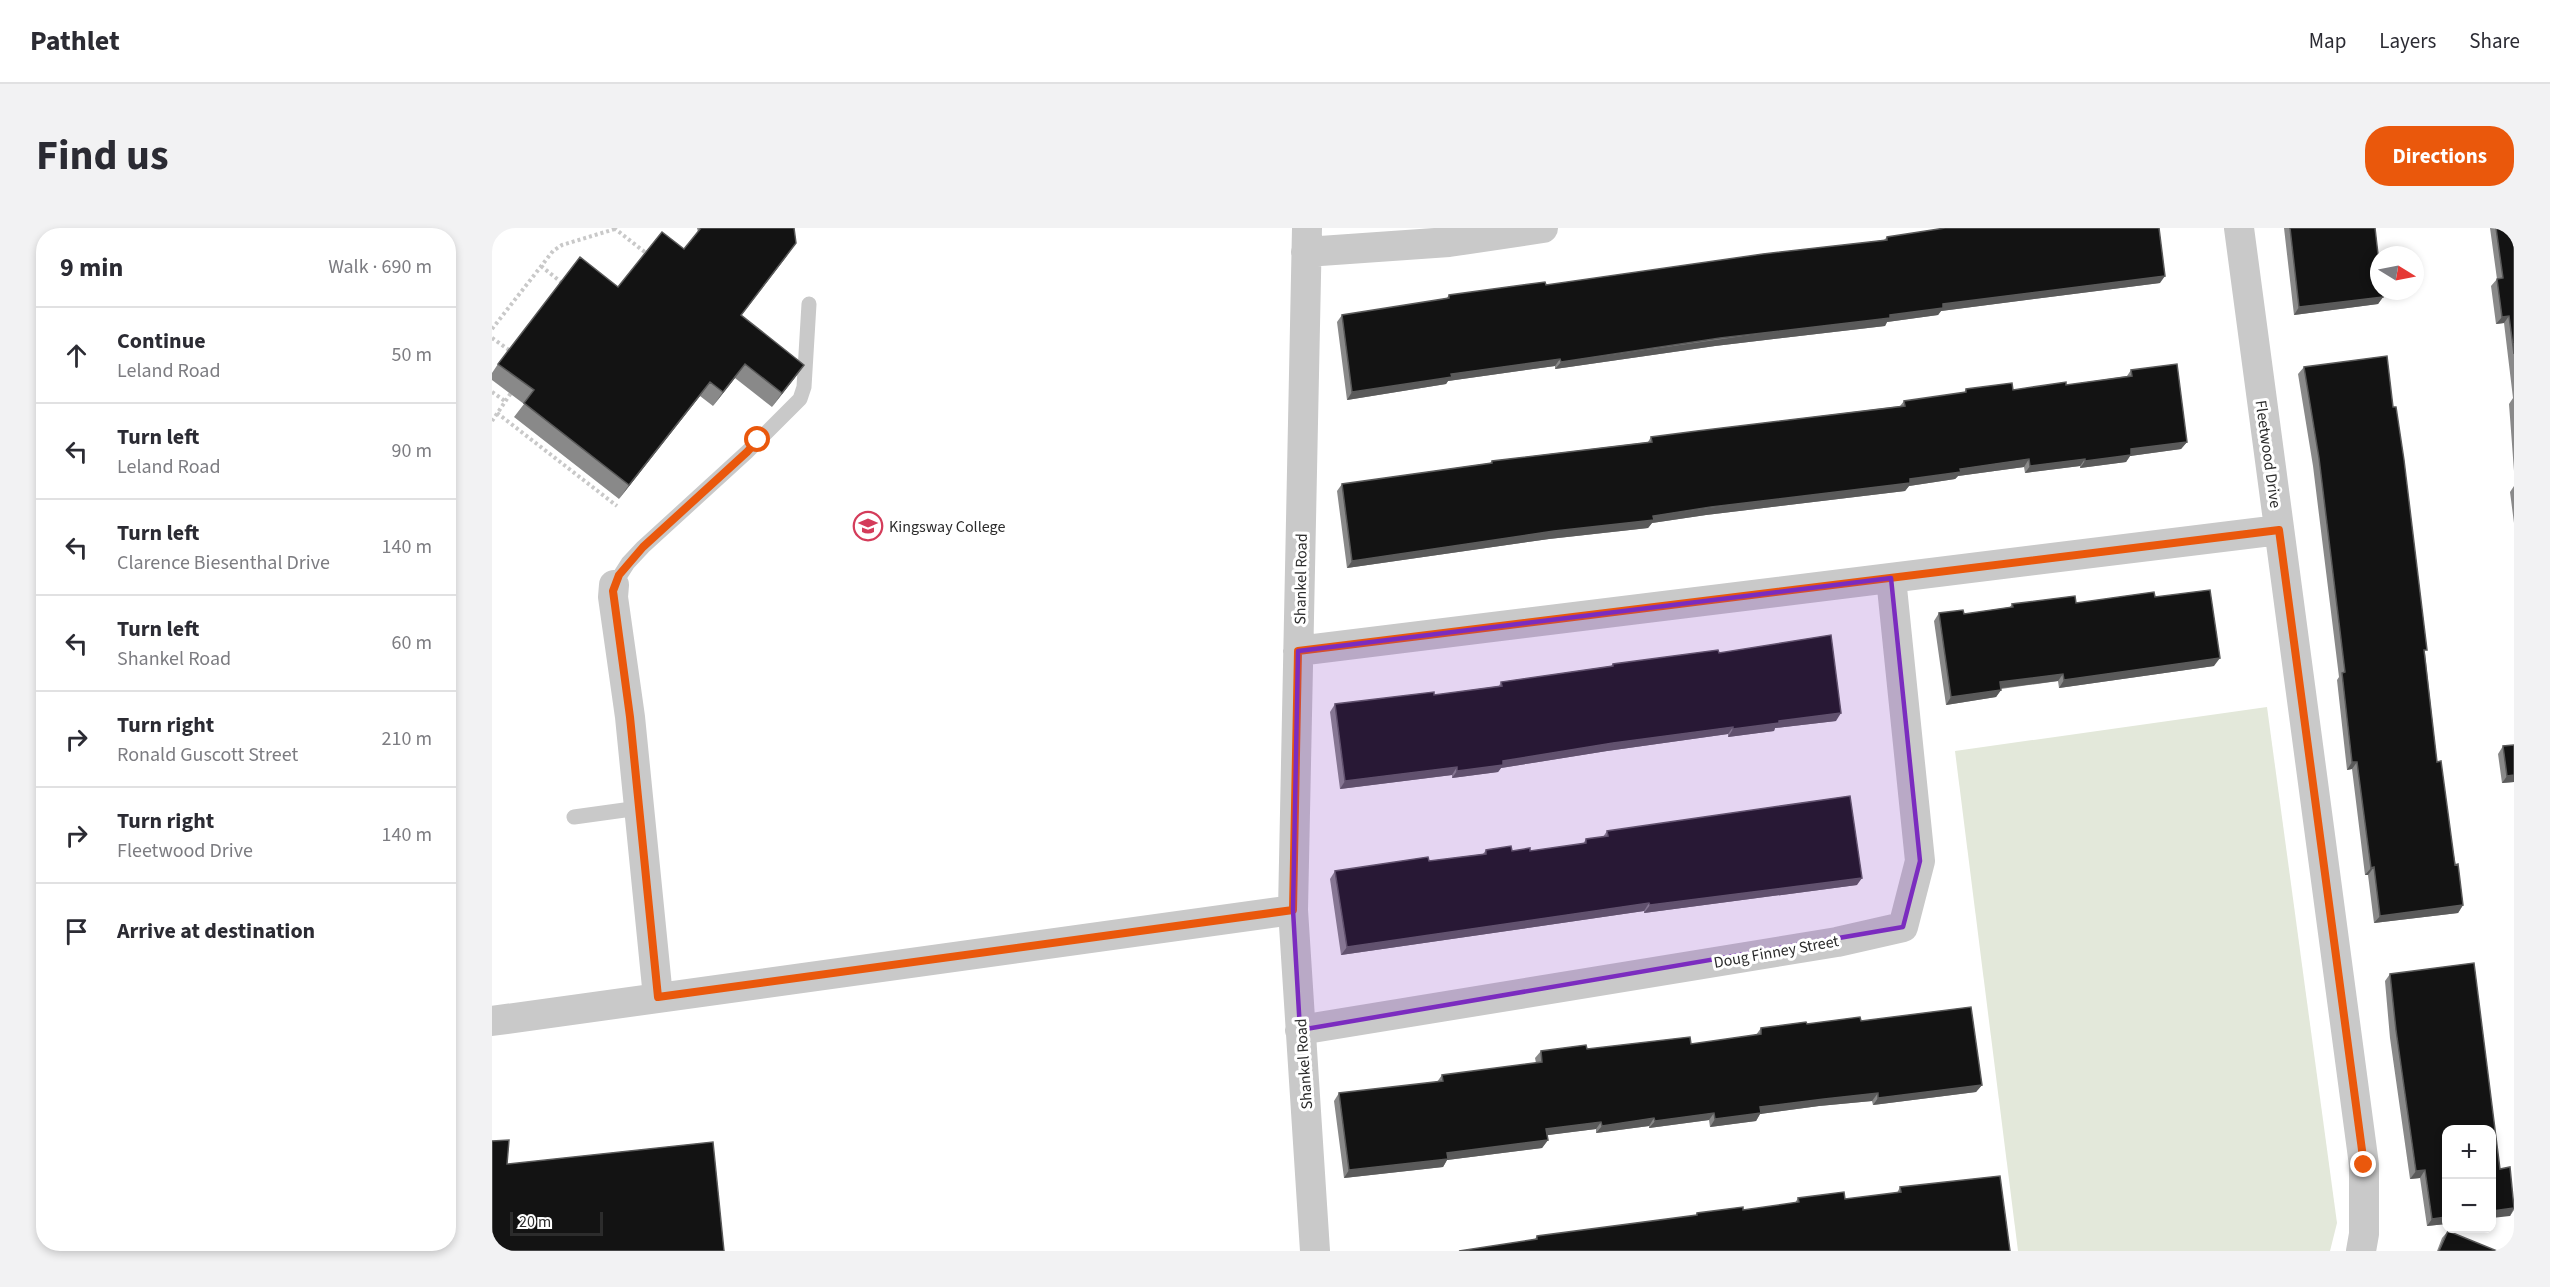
<!DOCTYPE html>
<meta charset="utf-8">
<style>
:root{--surface:#fff;--page:#f2f2f3;--text:#2b2b33;--muted:#7c7c81;--line:#e1e1e2;--accent:#ea580c}
body{margin:0;font-family:"Source Sans 3",sans-serif;background:var(--page);color:var(--text)}
.controls{position:absolute;right:18px;bottom:18px;display:grid;overflow:hidden;border-radius:12px;box-shadow:0 3px 9px #0003}
.controls button{width:54px;height:54px;display:grid;place-items:center;padding:0;border:0;border-bottom:2px solid var(--line);background:var(--surface);color:var(--text);font:30px sans-serif}
.compass{position:absolute;left:1878px;top:18px;width:54px;height:54px;border-radius:50%;background:var(--surface);box-shadow:0 3px 9px #0003;rotate:100deg}
.scale{position:absolute;left:18px;bottom:15px;width:93px;box-sizing:border-box;padding-left:6px;border:3px solid #2c2c2c;border-top:0;font-size:16px;line-height:21px;white-space:nowrap;color:#2c2c2c;-webkit-text-stroke:4px #fff;paint-order:stroke}
.stop{position:absolute;width:18px;height:18px;margin:-14px;border:4px solid #ea580c;border-radius:50%;background:#fff}
.stop.end{background:#ea580c;border-color:#fff;box-shadow:0 2px 6px #0008}
.list{margin:0;padding:0;list-style:none}
h2{display:flex;justify-content:space-between;align-items:center;height:78px;margin:0;padding:0 24px;font-size:26px}
h2 small{font-size:20px;font-weight:400;color:var(--muted)}
.list li{display:grid;grid-template-columns:39px 1fr auto;gap:18px;align-items:center;box-sizing:border-box;height:96px;padding:0 24px;border-top:2px solid var(--line)}
.list b{display:block;font-size:22px;white-space:nowrap}
.list p{margin:0;font-size:20px;white-space:nowrap;color:var(--muted)}
.list em{font-size:20px;font-style:normal;color:var(--muted)}
.icon{flex:none;width:33px;height:33px;fill:none;stroke:currentColor;stroke-width:2;stroke-linecap:round;stroke-linejoin:round}
.map{position:relative;flex:none;width:2022px;height:1023px;overflow:hidden;border-radius:24px}
header{display:flex;align-items:center;gap:36px;box-sizing:border-box;height:84px;padding:0 30px;background:var(--surface);border-bottom:2px solid var(--line)}
header strong{font-size:28px}
nav{display:flex;gap:33px;margin-inline-start:auto;font-size:21px}
.intro{display:flex;align-items:center;justify-content:space-between;box-sizing:border-box;height:144px;padding:0 36px}
h1{margin:0;font-size:42px}
.button{padding:15px 27px;border-radius:24px;background:var(--accent);color:#fff;font-size:21px;font-weight:700}
main{display:flex;gap:36px;padding:0 36px}
aside{flex:1;background:var(--surface);border-radius:24px;box-shadow:0 3px 9px #0003}
.map>svg:first-child{display:block}
.green{fill:#e3e8da}
.lines{fill:none;stroke-linecap:round;stroke-linejoin:round}
.path{stroke:#c9c9c9;stroke-width:4;stroke-dasharray:3 3;stroke-linecap:butt}
.lane{stroke:#c9c9c9;stroke-width:15}
.street{stroke:#c9c9c9;stroke-width:30}
.wall{fill:#898989}
.shaded-wall{fill:#5a5a5a}
.building{fill:#131313;stroke:#5a5a5a;stroke-width:1.5}
.route{stroke:#ea580c;stroke-width:8}
.marked{fill:#7b2cbf;fill-opacity:0.2;stroke:#7b2cbf;stroke-width:4.5;stroke-linejoin:round}
.labels{text-anchor:middle;stroke-width:6;stroke-linejoin:round;paint-order:stroke}
.street-label{font-size:16px;fill:#2c2c2c;stroke:#fff}
.poi-label{font-size:16px;fill:#2c2c2c;stroke:#fff;text-anchor:start}
</style>
<header>
<strong>Pathlet</strong>
<nav><a>Map</a><a>Layers</a><a>Share</a></nav>
</header>
<div class="intro"><h1>Find us</h1><a class="button">Directions</a></div>
<main>
<aside>
<h2>9 min<small>Walk · 690 m</small></h2>
<ul class="list">
<li><svg class="icon" aria-label="ahead" viewBox="0 0 24 24"><path d="M12 20V5M6 11l6-6 6 6"/></svg><div><b>Continue</b><p>Leland Road</p></div><em>50 m</em></li>
<li><svg class="icon" aria-label="left" viewBox="0 0 24 24"><path d="M17 20v-9H6M10 6l-5 5 5 5"/></svg><div><b>Turn left</b><p>Leland Road</p></div><em>90 m</em></li>
<li><svg class="icon" aria-label="left" viewBox="0 0 24 24"><path d="M17 20v-9H6M10 6l-5 5 5 5"/></svg><div><b>Turn left</b><p>Clarence Biesenthal Drive</p></div><em>140 m</em></li>
<li><svg class="icon" aria-label="left" viewBox="0 0 24 24"><path d="M17 20v-9H6M10 6l-5 5 5 5"/></svg><div><b>Turn left</b><p>Shankel Road</p></div><em>60 m</em></li>
<li><svg class="icon" aria-label="right" viewBox="0 0 24 24"><path d="M7 20v-9h11M14 6l5 5-5 5"/></svg><div><b>Turn right</b><p>Ronald Guscott Street</p></div><em>210 m</em></li>
<li><svg class="icon" aria-label="right" viewBox="0 0 24 24"><path d="M7 20v-9h11M14 6l5 5-5 5"/></svg><div><b>Turn right</b><p>Fleetwood Drive</p></div><em>140 m</em></li>
<li><svg class="icon" aria-label="arrive" viewBox="0 0 24 24"><path d="M6 21V4h12l-3 4 3 4H6"/></svg><div><b>Arrive at destination</b></div></li>
</ul>
</aside>
<div class="map">
<svg width="2022" height="1023" viewBox="0 0 2022 1023">
<rect width="100%" height="100%" fill="#fff"/>
<path class="green" d="M 1775,479 L 1845,995 L 1838,1023 L 1526,1023 L 1463,523 Z"/>
<g class="lines">
<path class="path" d="M 122,0 L 154,25
M 49,38 L 69,54
M 0,101 L 61,23 L 70,17 L 123,1
M 0,110 L 17,122
M 0,164 L 13,173
M 5,185 L 125,278
M 0,193 L 21,162"/>
<path class="lane" d="M 122,357 L 136,335 L 151,319 L 255,224 L 308,171 L 312,159 L 317,76
M 82,589 L 147,580"/>
<path class="street" d="M 815,0 L 801,682 L 823,1023
M 1747,0 L 1872,937 L 1872,1006 L 1869,1023
M 814,24 L 957,14 L 1051,0
M 122,357 L 121,369 L 138,489 L 166,769
M 806,423 L 1787,302
M 0,793 L 801,682
M 808,802 L 1345,714 L 1411,699 L 1428,633 L 1399,350"/>
</g>
<path class="wall" d="M 205,0 L 302,0 L 294,29 L 249,87 L 312,137 L 280,179 L 243,150 L 221,178 L 208,168 L 127,271 L 22,189 L 32,176 L 0,152 L 0,145 L 6,136 L 126,59 L 192,21 L 206,4 Z
M 1450,0 L 1667,0 L 1668,55 L 1449,83 L 1446,87 L 1395,94 L 1393,98 L 1223,118 L 1063,141 L 1063,138 L 956,153 L 954,156 L 855,172 L 845,94 L 850,87 L 954,71 L 957,67 L 1054,57 L 1392,12 L 1395,9 L 1449,1 Z
M 1792,0 L 1883,0 L 1891,69 L 1886,76 L 1802,87 Z
M 1998,0 L 2022,0 L 2022,243 L 2017,176 L 2021,170 L 2012,95 L 2004,96 L 1999,58 L 2005,51 Z
M 1812,139 L 1933,425 L 1945,534 L 1971,677 L 1966,685 L 1882,695 L 1876,647 L 1873,647 L 1860,541 L 1855,542 L 1845,452 L 1847,449 L 1821,238 L 1806,146 Z
M 1639,142 L 1695,214 L 1689,221 L 1638,228 L 1634,234 L 1588,240 L 1588,238 L 1533,245 L 1532,239 L 1466,248 L 1463,251 L 1417,258 L 1413,263 L 1214,287 L 1160,295 L 1156,300 L 1057,311 L 855,340 L 845,263 L 850,256 L 998,235 L 1000,233 L 1156,214 L 1159,209 L 1408,178 L 1412,173 L 1472,165 L 1474,161 L 1521,162 L 1574,157 L 1635,148 Z
M 2022,258 L 2022,295 L 2018,264 Z
M 1663,369 L 1722,438 L 1567,460 L 1566,453 L 1509,461 L 1509,462 L 1504,469 L 1454,477 L 1442,393 L 1447,385 L 1472,386 L 1518,379 L 1520,376 L 1584,375 Z
M 1227,425 L 1344,493 L 1283,500 L 1282,503 L 1236,509 L 1236,506 L 1115,523 L 1009,540 L 1006,544 L 960,550 L 960,547 L 848,561 L 838,484 L 843,476 L 942,467 L 1007,458 L 1009,454 L 1119,438 L 1121,436 Z
M 2011,518 L 2022,554 L 2010,555 L 2006,526 Z
M 1115,603 L 1365,657 L 1152,685 L 1152,683 L 849,727 L 838,651 L 843,643 L 937,633 L 991,626 L 994,622 L 1038,623 L 1091,616 L 1094,611 L 1111,609 Z
M 1898,746 L 2008,941 L 2022,973 L 2022,982 L 2018,988 L 1954,902 L 1954,996 L 1935,998 L 1928,950 L 1918,951 L 1898,810 L 1893,753 Z
M 1369,793 L 1490,857 L 1484,864 L 1381,877 L 1380,873 L 1327,878 L 1268,886 L 1264,893 L 1218,899 L 1217,892 L 1157,900 L 1157,898 L 1104,905 L 1104,901 L 1055,907 L 1056,912 L 1050,920 L 955,932 L 951,939 L 852,950 L 842,873 L 847,865 L 945,854 L 950,847 L 1044,835 L 1043,830 L 1049,823 L 1199,816 L 1264,807 L 1269,800 L 1315,796 Z
M 1408,959 L 1518,1023 L 1043,1011 L 1045,1008 L 1203,988 L 1205,985 L 1251,982 L 1303,975 L 1306,970 L 1353,971 L 1405,965 Z
M 1956,1003 L 2005,1023 L 1945,1023 L 1950,1010 Z"/>
<path class="shaded-wall" d="M 304,15 L 294,29 L 239,101 L 249,87 Z
M 1673,48 L 1668,55 L 1449,83 L 1446,87 L 1395,94 L 1393,98 L 1223,118 L 1063,141 L 1069,134 L 1398,87 L 1451,76 Z
M 1891,69 L 1886,76 L 1802,87 L 1807,79 Z
M 2017,88 L 2012,95 L 2004,96 L 2010,89 Z
M 1068,131 L 1063,138 L 956,153 L 954,156 L 855,172 L 860,164 L 959,146 Z
M 253,136 L 243,150 L 221,178 L 231,164 Z
M 312,137 L 302,151 L 280,179 L 290,165 Z
M 218,154 L 208,168 L 127,271 L 137,257 Z
M 1695,214 L 1689,221 L 1638,228 L 1634,234 L 1588,240 L 1593,233 L 1639,221 Z
M 1537,231 L 1532,239 L 1466,248 L 1463,251 L 1417,258 L 1413,263 L 1214,287 L 1160,295 L 1156,300 L 1057,311 L 855,340 L 860,333 L 1161,288 L 1418,251 L 1468,241 Z
M 1593,231 L 1588,238 L 1533,245 L 1538,238 Z
M 1728,430 L 1722,438 L 1567,460 L 1572,452 Z
M 1571,446 L 1566,453 L 1502,461 L 1508,454 Z
M 1509,462 L 1504,469 L 1454,477 L 1459,469 Z
M 1349,485 L 1344,493 L 1283,500 L 1282,503 L 1236,509 L 1241,501 L 1287,493 Z
M 1241,499 L 1236,506 L 1115,523 L 1009,540 L 1006,544 L 960,550 L 965,543 L 1011,533 L 1121,515 Z
M 1860,534 L 1865,534 L 1860,541 L 1855,542 Z
M 965,539 L 960,547 L 848,561 L 853,553 Z
M 2022,547 L 2022,554 L 2010,555 L 2015,548 Z
M 1882,639 L 1876,647 L 1873,647 L 1879,640 Z
M 1370,650 L 1365,657 L 1152,685 L 1158,677 Z
M 1157,675 L 1152,683 L 849,727 L 855,719 Z
M 1971,677 L 1966,685 L 1882,695 L 1888,688 Z
M 1490,857 L 1484,864 L 1381,877 L 1386,870 Z
M 1386,865 L 1380,873 L 1327,878 L 1268,886 L 1264,893 L 1218,899 L 1223,891 L 1268,879 L 1332,871 Z
M 1222,885 L 1217,892 L 1157,900 L 1163,893 Z
M 1162,890 L 1157,898 L 1104,905 L 1110,898 Z
M 1109,894 L 1104,901 L 1049,908 L 1054,901 Z
M 1056,912 L 1050,920 L 955,932 L 951,939 L 852,950 L 857,942 L 955,925 Z
M 1933,942 L 1928,950 L 1918,951 L 1924,943 Z
M 2022,980 L 2018,988 L 2000,990 L 2000,983 Z
M 1954,989 L 1954,996 L 1935,998 L 1940,991 Z"/>
<path class="building" d="M 209,0 L 302,0 L 304,15 L 249,87 L 312,137 L 290,165 L 253,136 L 231,164 L 218,154 L 137,257 L 32,175 L 42,162 L 6,136 L 88,29 L 126,59 L 170,4 L 192,21 Z
M 1453,0 L 1667,0 L 1673,48 L 1451,76 L 1451,80 L 1398,87 L 1398,90 L 1228,110 L 1069,134 L 1068,131 L 959,146 L 960,149 L 860,164 L 850,87 L 957,70 L 957,67 L 1053,54 L 1054,57 L 1271,26 L 1395,12 L 1395,9 Z
M 1798,0 L 1883,0 L 1887,35 L 1887,63 L 1890,63 L 1891,69 L 1807,79 Z
M 2004,0 L 2022,0 L 2022,126 L 2017,88 L 2010,89 L 2005,51 L 2011,50 Z
M 1895,128 L 1901,179 L 1904,179 L 1912,232 L 1935,422 L 1932,422 L 1945,534 L 1949,533 L 1963,637 L 1966,636 L 1971,677 L 1888,688 L 1882,639 L 1879,640 L 1865,534 L 1860,534 L 1850,445 L 1853,444 L 1827,230 L 1812,139 Z
M 1685,136 L 1695,214 L 1639,221 L 1639,227 L 1593,233 L 1593,231 L 1538,238 L 1537,231 L 1468,241 L 1469,244 L 1418,251 L 1418,255 L 1219,279 L 1161,288 L 1162,292 L 1062,303 L 860,333 L 850,256 L 1000,235 L 1000,233 L 1160,214 L 1159,209 L 1205,203 L 1413,178 L 1412,173 L 1474,164 L 1474,161 L 1520,155 L 1521,162 L 1574,154 L 1574,157 L 1640,148 L 1639,142 Z
M 1718,362 L 1728,430 L 1572,452 L 1571,446 L 1508,454 L 1509,462 L 1459,469 L 1447,385 L 1471,382 L 1472,386 L 1521,379 L 1520,376 L 1583,368 L 1584,375 L 1662,364 L 1663,369 Z
M 1339,407 L 1349,485 L 1287,493 L 1287,495 L 1241,501 L 1241,499 L 1121,515 L 1011,533 L 1011,537 L 965,543 L 965,539 L 853,553 L 843,476 L 942,464 L 942,467 L 1010,458 L 1009,454 L 1121,438 L 1121,436 L 1226,422 L 1227,425 Z
M 2022,517 L 2022,547 L 2015,548 L 2011,518 Z
M 1358,568 L 1370,650 L 1158,677 L 1157,675 L 855,719 L 843,643 L 936,629 L 937,633 L 994,626 L 994,622 L 1019,618 L 1020,623 L 1038,620 L 1038,623 L 1094,615 L 1094,611 L 1116,608 L 1115,603 Z
M 1982,735 L 2008,941 L 2018,939 L 2022,980 L 2000,983 L 2000,902 L 1954,902 L 1954,989 L 1940,991 L 1933,942 L 1924,943 L 1904,802 L 1898,746 Z
M 1479,779 L 1490,857 L 1386,870 L 1386,865 L 1332,871 L 1268,879 L 1269,885 L 1223,891 L 1222,885 L 1163,893 L 1162,890 L 1110,898 L 1109,894 L 1054,901 L 1056,912 L 955,925 L 956,931 L 857,942 L 847,865 L 951,853 L 950,847 L 1050,834 L 1049,823 L 1094,817 L 1095,821 L 1198,809 L 1199,816 L 1269,806 L 1269,800 L 1314,794 L 1315,796 L 1368,789 L 1369,793 Z
M 17,912 L 15,936 L 221,914 L 232,1023 L 0,1023 L 0,913 Z
M 1508,948 L 1518,1023 L 967,1023 L 1045,1011 L 1045,1008 L 1205,987 L 1205,985 L 1251,979 L 1251,982 L 1307,974 L 1306,970 L 1352,964 L 1353,971 L 1409,964 L 1408,959 Z
M 1956,1003 L 2005,1023 L 1947,1023 Z"/>
<g class="lines">
<path class="route" d="M 266,212 L 255,224 L 151,319 L 127,347 L 121,363 L 138,489 L 166,769 L 801,682 L 806,423 L 1787,302 L 1872,937"/>
</g>
<path class="marked" d="M 1399,350 L 1428,633 L 1411,699 L 808,802 L 801,682 L 806,423 Z"/>
<defs>
<g id="school-ring" transform="scale(1.5)"><circle r="9.5" fill="#fff" stroke="#d43c5a" stroke-width="1.5"/><path d="M0-5L7-2L0 1L-7-2ZM-4 1L0 2.5L4 1V4Q0 6-4 4Z" fill="#d43c5a"/></g>
</defs>
<g fill-rule="evenodd">
<use href="#school-ring" x="376" y="298"/>
</g>
<g class="labels">
<g class="street-label">
<text transform="translate(1777 226) rotate(82)" y="6">Fleetwood Drive</text>
<text transform="translate(808 351) rotate(-89)" y="6">Shankel Road</text>
<text transform="translate(1284 723) rotate(-10)" y="6">Doug Finney Street</text>
<text transform="translate(811 836) rotate(-94)" y="6">Shankel Road</text>
</g>
<g class="poi-label">
<text x="397" y="304">Kingsway College</text>
</g>
</g>
</svg>
<div class="controls">
<button>+</button>
<button>−</button>
</div>
<svg class="compass" viewBox="-18 -18 36 36"><path d="M0-13l5 13h-10z" fill="#e53935"/><path d="M0 13l5-13h-10z" fill="#7c7c81"/></svg>
<div class="scale">20 m</div>
<div class="stop" style="left:266px;top:212px"></div>
<div class="stop end" style="left:1872px;top:937px"></div>
</div>
</main>
